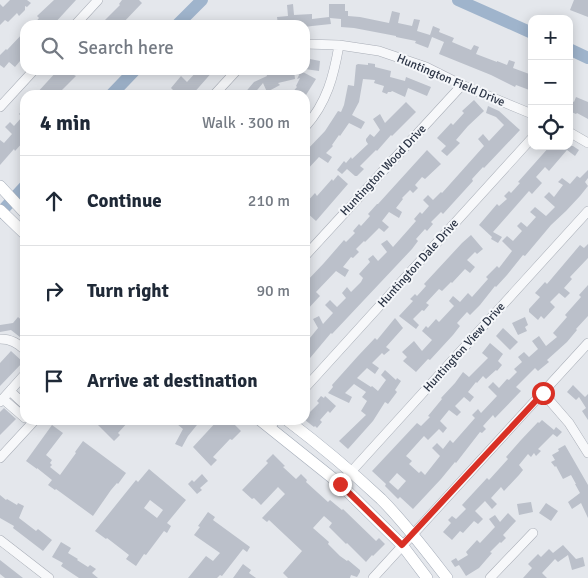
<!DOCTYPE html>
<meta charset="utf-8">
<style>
:root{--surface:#fff;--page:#f2f2f3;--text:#1f2937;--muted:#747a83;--line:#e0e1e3}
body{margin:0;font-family:Signika,sans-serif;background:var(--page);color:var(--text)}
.controls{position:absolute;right:15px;top:15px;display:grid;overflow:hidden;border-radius:10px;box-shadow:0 2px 12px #0003}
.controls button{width:45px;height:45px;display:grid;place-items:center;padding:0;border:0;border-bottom:1px solid var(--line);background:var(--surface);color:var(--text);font:25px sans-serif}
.stop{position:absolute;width:15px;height:15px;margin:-11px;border:4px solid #d93025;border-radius:50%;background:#fff}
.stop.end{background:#d93025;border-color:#fff;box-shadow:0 1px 5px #0008}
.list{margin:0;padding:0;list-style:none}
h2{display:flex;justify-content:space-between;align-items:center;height:65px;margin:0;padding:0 20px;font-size:21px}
h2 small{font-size:16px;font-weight:400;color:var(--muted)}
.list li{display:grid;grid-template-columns:32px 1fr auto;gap:15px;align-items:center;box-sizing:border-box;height:90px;padding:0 20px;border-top:1px solid var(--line)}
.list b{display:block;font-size:19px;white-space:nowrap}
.list em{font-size:16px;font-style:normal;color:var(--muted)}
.icon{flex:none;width:28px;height:28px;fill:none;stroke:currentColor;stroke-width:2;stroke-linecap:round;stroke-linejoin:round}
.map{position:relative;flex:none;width:588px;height:578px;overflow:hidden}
.search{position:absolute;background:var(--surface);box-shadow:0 2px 12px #0003;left:20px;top:20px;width:290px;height:55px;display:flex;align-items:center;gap:12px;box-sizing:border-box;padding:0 18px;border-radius:15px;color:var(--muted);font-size:19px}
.panel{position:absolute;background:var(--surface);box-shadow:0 2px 12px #0003;left:20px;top:90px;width:290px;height:335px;border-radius:15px}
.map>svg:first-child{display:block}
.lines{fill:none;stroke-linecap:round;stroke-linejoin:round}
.river{stroke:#9fb4cc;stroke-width:12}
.building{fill:#bbc0ca;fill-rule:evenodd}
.minor-casing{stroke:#a9aeb7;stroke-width:10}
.major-casing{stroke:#a3abb8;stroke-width:12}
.minor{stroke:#f7f8fa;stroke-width:9}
.major{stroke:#fff;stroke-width:11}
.route{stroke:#d93025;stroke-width:6}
.labels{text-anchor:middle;stroke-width:4;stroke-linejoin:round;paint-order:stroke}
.street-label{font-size:12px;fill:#2b3445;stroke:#f4f6f9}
</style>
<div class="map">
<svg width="588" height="578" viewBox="0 0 588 578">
<rect width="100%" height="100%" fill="#e4e7ec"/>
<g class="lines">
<path class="river" d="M 458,0 L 532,33
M 177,25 L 202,0
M 569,49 L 588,58
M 111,95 L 135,70
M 0,213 L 25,186"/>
</g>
<path class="building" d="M 10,0 L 27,0 L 31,3 L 27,7 L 25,6 L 25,10 L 19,16 L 17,13 L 8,22 L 5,20 L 0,25 L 0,4 L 3,7 Z
M 54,0 L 76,0 L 53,25 L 33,25 L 39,18 L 37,16 Z
M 122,0 L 139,0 L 142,3 L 121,25 L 100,25 L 120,5 L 119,4 Z
M 574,0 L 588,0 L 588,17 L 570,10 Z
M 293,4 L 294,15 L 312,14 L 312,19 L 329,17 L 329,4 L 345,4 L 345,11 L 348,11 L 348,16 L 360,17 L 389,23 L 392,11 L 400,13 L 398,23 L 412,26 L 414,19 L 420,20 L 417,31 L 430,35 L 433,26 L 440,29 L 439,32 L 454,38 L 452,42 L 471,50 L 474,45 L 479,47 L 476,54 L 497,62 L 497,61 L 507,65 L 509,60 L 515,62 L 513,68 L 532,75 L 532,91 L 516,85 L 515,87 L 491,75 L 439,54 L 444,42 L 432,37 L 428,48 L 415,43 L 416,41 L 396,37 L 396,36 L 354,28 L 341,27 L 341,19 L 330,18 L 331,24 L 312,26 L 305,27 L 305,25 L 278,25 L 277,17 L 288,16 L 287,5 Z
M 25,31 L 25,55 L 15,67 L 9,62 L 4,68 L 0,65 L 0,55 L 6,49 L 7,50 Z
M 305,58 L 320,61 L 319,71 L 305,69 Z
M 368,63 L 375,64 L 375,67 L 391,71 L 390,77 L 405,81 L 406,77 L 431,87 L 427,96 L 408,88 L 405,97 L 392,91 L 391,92 L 388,92 L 387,94 L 382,92 L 384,86 L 374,83 L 375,80 L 363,79 L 359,102 L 352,115 L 365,122 L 361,129 L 349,123 L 340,136 L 339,135 L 332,145 L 333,146 L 326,153 L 332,157 L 328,163 L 319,157 L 305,172 L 305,152 L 325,131 L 338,111 L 341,112 L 344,105 L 348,85 L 354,86 L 356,65 L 358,64 L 368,65 Z
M 58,70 L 79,70 L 74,75 L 76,76 L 57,95 L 35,95 Z
M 198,70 L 214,70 L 192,95 L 188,91 L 184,95 L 178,95 L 171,88 L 181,76 L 187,82 Z
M 265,70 L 294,70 L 295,79 L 278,83 L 280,85 L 267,92 L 263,83 L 253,95 L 243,95 L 254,82 L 267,76 Z
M 301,71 L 316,79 L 306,95 L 290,95 L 297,87 L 296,86 L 300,78 L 297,79 Z
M 576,97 L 588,102 L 588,119 L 577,113 L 576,114 L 569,111 L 569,99 L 574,102 Z
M 474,100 L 484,111 L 468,126 L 456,140 L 460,143 L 447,156 L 441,151 L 446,146 L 437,138 L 451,123 L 453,125 L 464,113 L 462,111 Z
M 406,102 L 416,112 L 392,136 L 391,135 L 377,151 L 376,150 L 360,166 L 364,169 L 357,176 L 355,176 L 347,169 L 342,174 L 337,170 L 344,161 L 346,163 L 351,157 L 352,159 L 368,144 L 366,141 L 366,139 L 370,134 L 374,137 L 380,130 L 373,119 L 380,114 L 385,123 Z
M 488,106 L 499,111 L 520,130 L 484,168 L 483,167 L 472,179 L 473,181 L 443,214 L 441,212 L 431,222 L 433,224 L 427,231 L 425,229 L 416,239 L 418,241 L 412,249 L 332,334 L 331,333 L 305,364 L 305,344 L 318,328 L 313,319 L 319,316 L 323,324 L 333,313 L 325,305 L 330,300 L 337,307 L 346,298 L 342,293 L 347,287 L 351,292 L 361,282 L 363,278 L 359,274 L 370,262 L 368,259 L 373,255 L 378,261 L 387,252 L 381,244 L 387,240 L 393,247 L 416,221 L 414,219 L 420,212 L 422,214 L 429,206 L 423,200 L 428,195 L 433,200 L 441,192 L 442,193 L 484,146 L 478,139 L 483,134 L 489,141 L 504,125 L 496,117 L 486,113 Z
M 25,107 L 25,140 L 15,151 L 14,149 L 0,165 L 0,140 L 4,143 L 12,134 L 5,127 L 10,122 L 14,126 L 22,117 L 19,114 Z
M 550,146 L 573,146 L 579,150 L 575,156 L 567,150 L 549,171 L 545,167 L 536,177 L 542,183 L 532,194 L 529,191 L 493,232 L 502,237 L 498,243 L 491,239 L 492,237 L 479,225 L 497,204 L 499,206 L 507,199 L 504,196 L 509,191 L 511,193 L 520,183 L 518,182 Z
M 427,150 L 441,164 L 425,179 L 422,177 L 415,185 L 418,188 L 413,193 L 410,190 L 402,198 L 403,199 L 396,208 L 402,212 L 399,218 L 389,212 L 382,221 L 389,227 L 384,232 L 379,228 L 365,242 L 364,241 L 356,249 L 359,252 L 353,258 L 351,257 L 343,267 L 349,270 L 345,277 L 336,271 L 316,292 L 320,296 L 305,312 L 305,283 L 324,263 L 344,240 L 346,242 L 355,233 L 353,231 L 359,224 L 361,226 L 370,216 L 368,214 L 377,204 L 378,204 Z
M 588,170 L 588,178 L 585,182 L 588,186 L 580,196 L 566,211 L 551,225 L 525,256 L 523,255 L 507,275 L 496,287 L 495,286 L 480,305 L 470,315 L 467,312 L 457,323 L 460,326 L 453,335 L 430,360 L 428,359 L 416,372 L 403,361 L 407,357 L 402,352 L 414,341 L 422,351 L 432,340 L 422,331 L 426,326 L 428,328 L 436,319 L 439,322 L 454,306 L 449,301 L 453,296 L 460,302 L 468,293 L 472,297 L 488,279 L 486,277 L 497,266 L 499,268 L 512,251 L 502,241 L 507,236 L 513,241 L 522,231 L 517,226 L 521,222 L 527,227 L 536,217 L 530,212 L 535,207 L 546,216 L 555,207 L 544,197 L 549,192 L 554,197 L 563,185 L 558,182 L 562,178 L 570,184 L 577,176 L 580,178 Z
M 338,175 L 348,184 L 316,221 L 305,211 L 305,204 L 315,193 L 317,196 L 332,179 L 333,181 Z
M 471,235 L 483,249 L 477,254 L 475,252 L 467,260 L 475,267 L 470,273 L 465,269 L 452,283 L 451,282 L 442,291 L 439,289 L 426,303 L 429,305 L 424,311 L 422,310 L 413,319 L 419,325 L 416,329 L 399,316 L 413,301 L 410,299 L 415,294 L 417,296 L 426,286 L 424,284 L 462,243 Z
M 588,244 L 588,258 L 570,277 L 572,279 L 564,288 L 570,293 L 565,298 L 559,293 L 550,302 L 555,307 L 544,319 L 541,316 L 538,320 L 529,312 L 529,309 L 540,297 L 535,293 L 545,282 L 547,284 L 580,245 L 584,248 Z
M 588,285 L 588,316 L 576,329 L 577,330 L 567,342 L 547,360 L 549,362 L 538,371 L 535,368 L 516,387 L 521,391 L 495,418 L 493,415 L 483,426 L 486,429 L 482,433 L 480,432 L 456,463 L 455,462 L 441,479 L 413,509 L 400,497 L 398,499 L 385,486 L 386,484 L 372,471 L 417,423 L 421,426 L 430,417 L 428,416 L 442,399 L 441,398 L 455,383 L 463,372 L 469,377 L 488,358 L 482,353 L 490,343 L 503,354 L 498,361 L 502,365 L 497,371 L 496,370 L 486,379 L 483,376 L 477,383 L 476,382 L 468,392 L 474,397 L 470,402 L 464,397 L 455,406 L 461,412 L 457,416 L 449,410 L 440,421 L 447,428 L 443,433 L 439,429 L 428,440 L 424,436 L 406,456 L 412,461 L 409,464 L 419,473 L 421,471 L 425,475 L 440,456 L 432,448 L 437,443 L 443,449 L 450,440 L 453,443 L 475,418 L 472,415 L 478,409 L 481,413 L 497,396 L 488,387 L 493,382 L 499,388 L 507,379 L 509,380 L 517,372 L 514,369 L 522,362 L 518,357 L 524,352 L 529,357 L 538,349 L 532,341 L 539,336 L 546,346 L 557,337 L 553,333 L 567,317 L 565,315 L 581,297 L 579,295 ZM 397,473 L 406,481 L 398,490 L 389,482 Z
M 18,317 L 25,323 L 25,341 L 11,330 L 0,332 L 0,325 L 13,323 Z
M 525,317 L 528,325 L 525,327 L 527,331 L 518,335 L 512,323 Z
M 395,318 L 403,328 L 386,347 L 390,350 L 384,355 L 382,353 L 372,363 L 379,368 L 375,374 L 367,368 L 357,378 L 371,387 L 372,386 L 378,391 L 386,380 L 381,375 L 385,370 L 396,380 L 397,378 L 401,381 L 395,390 L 397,392 L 388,404 L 385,402 L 373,421 L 348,449 L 339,441 L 366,415 L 361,411 L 367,401 L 362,397 L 366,392 L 354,384 L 345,393 L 352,397 L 349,403 L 328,393 L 333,387 L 332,385 L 358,356 L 375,338 L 377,340 Z
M 503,328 L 518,342 L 510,350 L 496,336 Z
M 11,351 L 23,362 L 0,386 L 0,363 Z
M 573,385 L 585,397 L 588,394 L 588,420 L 582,411 L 586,408 L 579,397 L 576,400 L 567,392 Z
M 321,396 L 324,398 L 325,396 L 336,406 L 330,413 L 328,411 L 320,420 L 322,422 L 317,428 L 315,426 L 314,427 L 305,420 L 305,410 L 309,413 L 319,403 L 317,401 Z
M 4,408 L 16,419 L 0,435 L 0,412 Z
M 100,420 L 130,420 L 118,433 L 120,435 L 114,441 L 97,424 Z
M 180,420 L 201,420 L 188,436 L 182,447 L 175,444 L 183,429 L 177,424 Z
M 218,420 L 230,420 L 241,431 L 232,440 L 230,439 L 213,457 L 217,460 L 211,466 L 193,447 Z
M 542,420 L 554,430 L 556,427 L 562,432 L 557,437 L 553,434 L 538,449 L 541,451 L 536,456 L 534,453 L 531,457 L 528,454 L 519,465 L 523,470 L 519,475 L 504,491 L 501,487 L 491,498 L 497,504 L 492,509 L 485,501 L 475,511 L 483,519 L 478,524 L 474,521 L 463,533 L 460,531 L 452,540 L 443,532 L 451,523 L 448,520 L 452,516 L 456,519 L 466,509 L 462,505 L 487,478 L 489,480 L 508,459 L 506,457 L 521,440 L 538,422 L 539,423 Z
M 52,425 L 63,433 L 46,455 L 52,460 L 50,463 L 52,465 L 50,467 L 60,475 L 76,453 L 75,452 L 83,441 L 126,473 L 118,484 L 117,483 L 111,490 L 93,516 L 56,489 L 55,490 L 48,485 L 52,480 L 37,468 L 37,469 L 26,461 Z
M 565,445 L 588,485 L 588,518 L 581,503 L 572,509 L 568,502 L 580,493 L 575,484 L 576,484 L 571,475 L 563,479 L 556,466 L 555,467 L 551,462 L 555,460 L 552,455 L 559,451 L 558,449 Z
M 273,454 L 285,466 L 283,467 L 296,479 L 301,474 L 307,480 L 306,482 L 328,502 L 330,500 L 342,510 L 343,509 L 376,541 L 379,538 L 385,544 L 373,556 L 372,555 L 366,562 L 347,543 L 346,544 L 329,527 L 332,523 L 324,516 L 313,528 L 329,542 L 328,544 L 340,556 L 347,561 L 348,560 L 360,570 L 360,572 L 357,577 L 351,575 L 350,578 L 288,578 L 283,573 L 302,551 L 269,520 L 267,522 L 262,518 L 285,494 L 278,487 L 261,505 L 254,498 L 252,499 L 242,490 L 268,463 L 266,461 Z
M 149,469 L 186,500 L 167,523 L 171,526 L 167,533 L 164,531 L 146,555 L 144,554 L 136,566 L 126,559 L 129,555 L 107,538 L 106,539 L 95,531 L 136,480 L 138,482 ZM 150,500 L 163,510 L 157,518 L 144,508 Z
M 202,474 L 208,481 L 200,488 L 202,490 L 197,494 L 188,484 L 192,480 L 194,482 Z
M 0,495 L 6,500 L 7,499 L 17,505 L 18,503 L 24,506 L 19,518 L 36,531 L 38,529 L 52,540 L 43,551 L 13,528 L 14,526 L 0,518 Z
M 531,502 L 533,512 L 519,515 L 517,504 Z
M 546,503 L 558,511 L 551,521 L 539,513 Z
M 208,512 L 215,517 L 213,520 L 250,547 L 247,552 L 243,549 L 222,576 L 220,575 L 217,578 L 188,578 L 206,556 L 213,561 L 220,553 L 194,535 L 200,527 L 198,526 Z
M 508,513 L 516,521 L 503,535 L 506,538 L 501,543 L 500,542 L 490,552 L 492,553 L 479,568 L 466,576 L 459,565 L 455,567 L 451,561 L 456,558 L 458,561 L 468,555 L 466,552 L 477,540 L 480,543 L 495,527 L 489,519 L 495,515 L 500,522 Z
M 61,542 L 71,548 L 68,553 L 78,559 L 77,560 L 88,567 L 90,565 L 96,569 L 92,573 L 98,578 L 79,578 L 61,566 L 63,563 L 52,557 Z
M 563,545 L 576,559 L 583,557 L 585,566 L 572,570 L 568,555 L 558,562 L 555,559 L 542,573 L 547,578 L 523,578 L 532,568 L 528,564 L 538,554 L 541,557 L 549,549 L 553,553 Z
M 0,560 L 23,578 L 5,578 L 0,574 Z
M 243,564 L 251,570 L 249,573 L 256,578 L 233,578 Z"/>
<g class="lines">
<g class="minor-casing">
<path id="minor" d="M 75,25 L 98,0
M 305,44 L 339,45 L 379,51 L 426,67 L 462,85 L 532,114
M 214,95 L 237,70
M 0,107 L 34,70
M 305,127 C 327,103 334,75 339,45
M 569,132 L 588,143
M 305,256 L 462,85
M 0,339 C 11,339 17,343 25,350
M 305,388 L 532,138
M 10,391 L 25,405
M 543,393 L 569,423 L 588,453
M 3,399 L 25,418
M 0,402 L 25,374
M 270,427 L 276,420
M 0,458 L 35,420
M 340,484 L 588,211
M 0,540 L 49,578
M 373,578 L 588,343
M 490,578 L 533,533"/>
</g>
<g class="major-casing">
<path id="major" d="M 0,186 L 25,213
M 0,210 L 25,234
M 260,420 L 340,484 L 402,545 L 427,578
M 287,420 C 320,445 351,471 381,499 C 405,523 426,551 447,578"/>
</g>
<use href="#minor" class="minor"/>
<use href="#major" class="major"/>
</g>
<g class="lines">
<path class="route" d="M 340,484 L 402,545 L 543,393"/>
</g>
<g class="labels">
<g class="street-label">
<text transform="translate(451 80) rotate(23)" y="4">Huntington Field Drive</text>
<text transform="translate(383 170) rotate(-47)" y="4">Huntington Wood Drive</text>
<text transform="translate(418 263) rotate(-48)" y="4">Huntington Dale Drive</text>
<text transform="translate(464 347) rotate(-48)" y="4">Huntington View Drive</text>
</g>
</g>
</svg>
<div class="controls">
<button>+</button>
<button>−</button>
<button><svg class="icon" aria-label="locate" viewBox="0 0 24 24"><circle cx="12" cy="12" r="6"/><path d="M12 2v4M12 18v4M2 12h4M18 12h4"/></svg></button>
</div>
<div class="stop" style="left:543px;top:393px"></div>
<div class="stop end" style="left:340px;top:484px"></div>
<div class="search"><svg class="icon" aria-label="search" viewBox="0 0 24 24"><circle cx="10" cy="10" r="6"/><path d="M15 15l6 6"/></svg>Search here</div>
<section class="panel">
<h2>4 min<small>Walk · 300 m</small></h2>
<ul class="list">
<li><svg class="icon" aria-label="ahead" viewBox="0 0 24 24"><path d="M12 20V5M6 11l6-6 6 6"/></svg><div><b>Continue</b></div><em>210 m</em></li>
<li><svg class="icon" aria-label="right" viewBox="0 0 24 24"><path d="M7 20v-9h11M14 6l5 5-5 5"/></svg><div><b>Turn right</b></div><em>90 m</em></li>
<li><svg class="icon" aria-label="arrive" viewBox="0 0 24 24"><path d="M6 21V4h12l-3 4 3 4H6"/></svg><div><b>Arrive at destination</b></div></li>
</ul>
</section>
</div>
